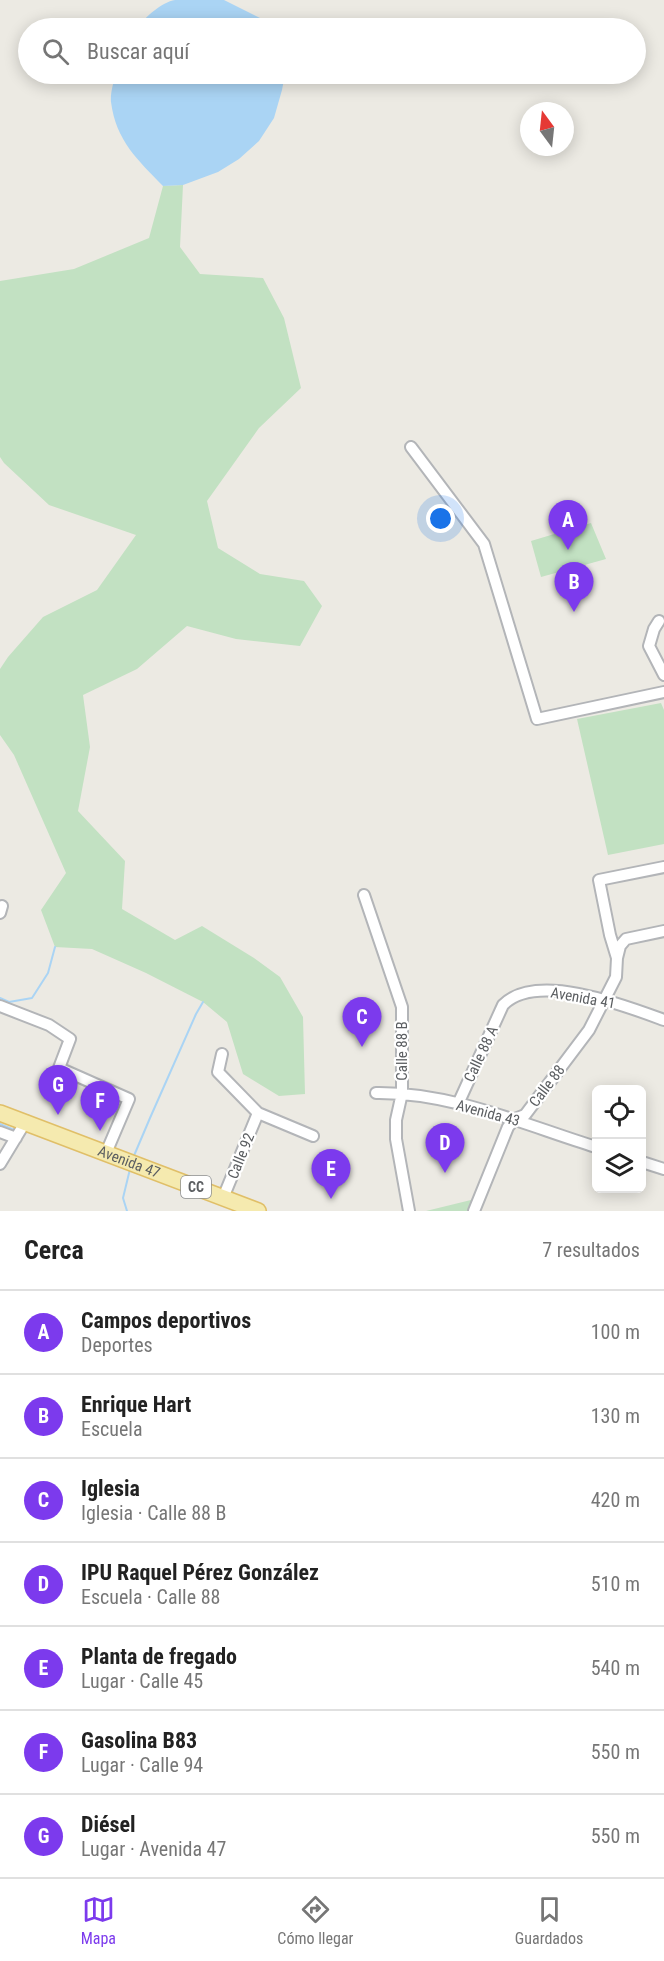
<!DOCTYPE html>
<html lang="es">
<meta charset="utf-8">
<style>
:root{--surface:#fff;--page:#f2f2f2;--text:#222;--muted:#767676;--line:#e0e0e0;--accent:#7c3aed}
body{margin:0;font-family:"Roboto Condensed",sans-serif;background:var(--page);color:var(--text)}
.controls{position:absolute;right:18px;bottom:18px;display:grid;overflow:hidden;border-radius:9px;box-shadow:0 3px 15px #0003}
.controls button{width:54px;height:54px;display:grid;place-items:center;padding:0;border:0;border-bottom:2px solid var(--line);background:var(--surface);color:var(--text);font:30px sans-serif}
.compass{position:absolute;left:520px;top:102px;width:54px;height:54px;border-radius:50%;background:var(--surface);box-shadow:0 3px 15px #0003;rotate:345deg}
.you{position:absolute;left:441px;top:519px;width:21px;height:21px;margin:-15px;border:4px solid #fff;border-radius:50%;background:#1a73e8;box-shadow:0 0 0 9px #1a73e833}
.badge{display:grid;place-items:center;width:39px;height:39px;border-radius:50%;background:var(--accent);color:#fff;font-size:20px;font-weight:700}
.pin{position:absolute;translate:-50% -50px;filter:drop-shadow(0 2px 3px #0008)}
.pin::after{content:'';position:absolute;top:32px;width:21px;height:18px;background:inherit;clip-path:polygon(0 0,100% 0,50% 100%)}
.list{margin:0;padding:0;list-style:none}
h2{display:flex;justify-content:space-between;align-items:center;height:78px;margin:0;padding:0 24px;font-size:26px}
h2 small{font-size:20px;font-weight:400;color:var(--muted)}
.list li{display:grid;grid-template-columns:39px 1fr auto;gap:18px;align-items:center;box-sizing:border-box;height:84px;padding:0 24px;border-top:2px solid var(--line)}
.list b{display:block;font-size:22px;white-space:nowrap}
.list p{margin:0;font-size:20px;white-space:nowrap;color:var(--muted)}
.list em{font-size:20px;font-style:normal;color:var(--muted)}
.icon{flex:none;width:33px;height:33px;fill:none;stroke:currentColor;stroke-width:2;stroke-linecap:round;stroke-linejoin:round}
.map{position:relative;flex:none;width:664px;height:1211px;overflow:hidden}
.search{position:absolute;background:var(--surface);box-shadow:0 3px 15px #0003;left:18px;right:18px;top:18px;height:66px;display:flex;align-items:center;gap:15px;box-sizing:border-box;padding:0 21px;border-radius:33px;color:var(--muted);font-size:22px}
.sheet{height:666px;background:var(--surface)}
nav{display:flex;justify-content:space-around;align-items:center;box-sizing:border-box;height:84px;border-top:2px solid var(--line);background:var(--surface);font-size:16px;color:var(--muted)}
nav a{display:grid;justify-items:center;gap:3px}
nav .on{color:var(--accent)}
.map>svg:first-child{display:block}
.green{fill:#c2e1c2}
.water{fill:#aad4f4}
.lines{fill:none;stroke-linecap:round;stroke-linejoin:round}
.stream{stroke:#aad4f4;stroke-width:2}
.minor-casing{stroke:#b3b5b8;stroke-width:14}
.primary-casing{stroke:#e0bf68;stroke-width:18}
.minor{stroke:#fff;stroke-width:10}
.primary{stroke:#f5eaaf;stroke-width:15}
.labels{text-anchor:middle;stroke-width:4.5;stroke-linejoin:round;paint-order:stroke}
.shield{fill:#fff;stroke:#8c8e90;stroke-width:1.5}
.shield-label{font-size:14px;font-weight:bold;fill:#5b5e61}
.street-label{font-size:15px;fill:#5b5e61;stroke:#fff}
</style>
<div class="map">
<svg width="664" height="1211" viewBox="0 0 664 1211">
<rect width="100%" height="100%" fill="#eceae3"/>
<path class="green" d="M 183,185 L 180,247 L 200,274 L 263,278 L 284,318 L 301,388 L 259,428 L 207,501 L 218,548 L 260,574 L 304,581 L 322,606 L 300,646 L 236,639 L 187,626 L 137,669 L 83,695 L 90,747 L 78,811 L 125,861 L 122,909 L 175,940 L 202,926 L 254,958 L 280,977 L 303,1017 L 305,1094 L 279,1096 L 243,1074 L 227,1022 L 203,1002 L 146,973 L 92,949 L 55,947 L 41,910 L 66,873 L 14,755 L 0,735 L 0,669 L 8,657 L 43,617 L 97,590 L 136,535 L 49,505 L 4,463 L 0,457 L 0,281 L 74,269 L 149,238 L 163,186 Z
M 591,523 L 606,559 L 541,577 L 531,541 Z
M 661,703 L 664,710 L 664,844 L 608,855 L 577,719 Z
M 475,1199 L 470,1211 L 426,1211 Z"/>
<path class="water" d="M 175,0 L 224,0 L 270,23 L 274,28 L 137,28 C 144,18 162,2 175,0 Z
M 115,74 L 285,74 L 282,90 L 274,118 L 259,141 L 239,159 L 218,172 L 183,185 L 163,186 C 138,160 116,141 111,102 C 110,93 114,82 115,74 Z"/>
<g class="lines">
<path class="stream" d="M 0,998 L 9,1002 L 32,998 L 48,973 L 55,947
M 0,1124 L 14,1130
M 133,1158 L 150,1118 L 196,1014 L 203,1002
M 127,1211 L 123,1198 L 130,1169"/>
<g class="minor-casing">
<path id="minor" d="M 411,447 L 484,544 L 537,719 L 664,692
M 659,621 L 654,629 L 649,646 L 664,675
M 364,895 L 402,1007 L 402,1093 L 396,1120 L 396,1139 L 409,1211
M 0,913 L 2,906
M 617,958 L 610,935 L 599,880 L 664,867
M 0,1006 L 49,1025 L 70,1039 L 59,1068 L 129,1099 L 106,1153
M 222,1054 L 218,1072 L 258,1113 L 313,1136
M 376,1093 C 452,1092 525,1125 596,1147
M 458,1104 L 503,1005 C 536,971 626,1006 664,1020
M 0,1132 L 16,1138
M 642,1162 L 664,1169
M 0,1164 L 26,1121
M 223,1198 L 258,1113
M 474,1211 L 508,1127 L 515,1119 L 525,1115 L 589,1030 L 616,977 L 617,958 L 620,946 L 626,939 L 664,931"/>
</g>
<g class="primary-casing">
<g id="primary">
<path id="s1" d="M 0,1113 L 258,1211"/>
</g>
</g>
<use href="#minor" class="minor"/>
<use href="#primary" class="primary"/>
</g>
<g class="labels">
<rect class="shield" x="181" y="1176" width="30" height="22" rx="4.5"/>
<g class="shield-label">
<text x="196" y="1192">CC</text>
</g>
<g class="street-label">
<text transform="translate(583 998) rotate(10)" y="5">Avenida 41</text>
<text transform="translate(402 1051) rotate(-90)" y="5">Calle 88 B</text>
<text transform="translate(481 1054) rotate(-65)" y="5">Calle 88 A</text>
<text transform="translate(547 1086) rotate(-53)" y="5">Calle 88</text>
<text transform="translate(488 1113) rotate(15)" y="5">Avenida 43</text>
<text transform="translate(241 1156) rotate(-68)" y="5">Calle 92</text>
<text dy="5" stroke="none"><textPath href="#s1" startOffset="138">Avenida 47</textPath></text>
</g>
</g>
</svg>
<div class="controls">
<button><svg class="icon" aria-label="locate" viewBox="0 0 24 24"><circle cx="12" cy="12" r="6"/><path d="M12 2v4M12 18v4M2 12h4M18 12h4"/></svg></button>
<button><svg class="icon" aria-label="layers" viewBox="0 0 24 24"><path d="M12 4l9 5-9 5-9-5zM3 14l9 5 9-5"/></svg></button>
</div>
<svg class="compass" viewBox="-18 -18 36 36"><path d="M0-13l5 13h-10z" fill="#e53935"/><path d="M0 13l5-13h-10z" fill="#767676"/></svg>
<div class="you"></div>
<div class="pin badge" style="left:568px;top:550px">A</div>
<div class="pin badge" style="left:574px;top:612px">B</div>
<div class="pin badge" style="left:362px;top:1047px">C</div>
<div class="pin badge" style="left:445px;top:1173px">D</div>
<div class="pin badge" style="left:331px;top:1199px">E</div>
<div class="pin badge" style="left:100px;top:1131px">F</div>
<div class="pin badge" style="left:58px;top:1115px">G</div>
<div class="search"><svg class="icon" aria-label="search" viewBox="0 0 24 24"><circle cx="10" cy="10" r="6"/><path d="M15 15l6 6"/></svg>Buscar aquí</div>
</div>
<section class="sheet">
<h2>Cerca<small>7 resultados</small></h2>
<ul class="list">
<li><span class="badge">A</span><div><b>Campos deportivos</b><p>Deportes</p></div><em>100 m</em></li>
<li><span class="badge">B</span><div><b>Enrique Hart</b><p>Escuela</p></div><em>130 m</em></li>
<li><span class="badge">C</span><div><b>Iglesia</b><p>Iglesia · Calle 88 B</p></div><em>420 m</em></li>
<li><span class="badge">D</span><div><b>IPU Raquel Pérez González</b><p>Escuela · Calle 88</p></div><em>510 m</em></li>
<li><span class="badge">E</span><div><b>Planta de fregado</b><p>Lugar · Calle 45</p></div><em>540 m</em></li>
<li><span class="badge">F</span><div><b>Gasolina B83</b><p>Lugar · Calle 94</p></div><em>550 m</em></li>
<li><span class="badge">G</span><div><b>Diésel</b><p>Lugar · Avenida 47</p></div><em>550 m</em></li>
</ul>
</section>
<nav>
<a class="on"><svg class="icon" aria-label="map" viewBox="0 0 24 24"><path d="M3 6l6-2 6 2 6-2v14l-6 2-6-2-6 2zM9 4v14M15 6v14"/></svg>Mapa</a>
<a><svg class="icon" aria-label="directions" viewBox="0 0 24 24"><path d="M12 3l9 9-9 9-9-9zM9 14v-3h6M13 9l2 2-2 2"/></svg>Cómo llegar</a>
<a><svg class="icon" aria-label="saved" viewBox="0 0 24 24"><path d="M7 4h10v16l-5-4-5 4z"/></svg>Guardados</a>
</nav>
